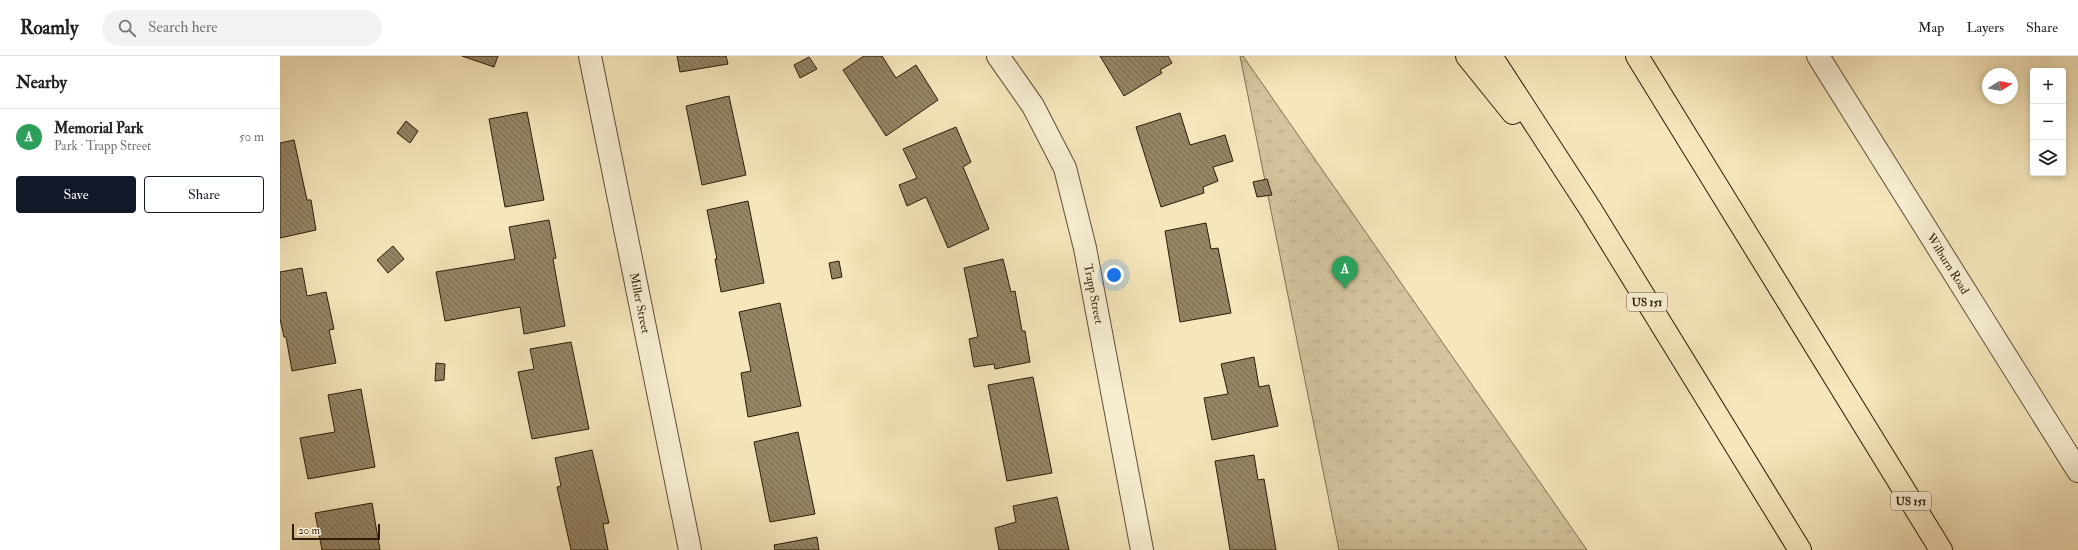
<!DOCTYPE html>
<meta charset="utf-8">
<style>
:root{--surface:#fff;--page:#f2f2f2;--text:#202124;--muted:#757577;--line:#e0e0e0;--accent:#111827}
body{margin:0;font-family:"IM FELL Double Pica",serif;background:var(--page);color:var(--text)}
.controls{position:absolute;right:12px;top:12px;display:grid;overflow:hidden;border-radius:4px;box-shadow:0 2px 6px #0003}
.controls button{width:36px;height:36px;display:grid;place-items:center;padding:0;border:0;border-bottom:1px solid var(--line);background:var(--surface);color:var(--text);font:20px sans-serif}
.compass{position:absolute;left:1702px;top:12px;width:36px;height:36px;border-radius:50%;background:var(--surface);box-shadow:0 2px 6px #0003;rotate:79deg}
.scale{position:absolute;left:12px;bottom:10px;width:88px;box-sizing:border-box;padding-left:4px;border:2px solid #2b1c08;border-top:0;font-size:11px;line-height:14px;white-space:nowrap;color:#2b1c08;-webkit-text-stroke:3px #f8efd3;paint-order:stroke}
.you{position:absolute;left:834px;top:219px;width:14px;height:14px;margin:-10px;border:3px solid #fff;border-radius:50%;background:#1a73e8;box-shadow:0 0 0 6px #1a73e833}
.badge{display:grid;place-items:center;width:26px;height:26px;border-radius:50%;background:var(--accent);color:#fff;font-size:13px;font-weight:700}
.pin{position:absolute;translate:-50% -33px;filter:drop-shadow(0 1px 2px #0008)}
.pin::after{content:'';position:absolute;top:21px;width:14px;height:12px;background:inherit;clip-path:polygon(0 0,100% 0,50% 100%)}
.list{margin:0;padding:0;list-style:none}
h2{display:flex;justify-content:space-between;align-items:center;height:52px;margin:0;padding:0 16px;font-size:17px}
h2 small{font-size:13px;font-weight:400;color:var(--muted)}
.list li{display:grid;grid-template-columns:26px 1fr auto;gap:12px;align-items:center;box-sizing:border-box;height:56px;padding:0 16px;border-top:1px solid var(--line)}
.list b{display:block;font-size:15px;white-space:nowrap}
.list p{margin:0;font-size:13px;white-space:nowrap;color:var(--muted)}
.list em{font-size:13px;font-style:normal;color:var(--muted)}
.actions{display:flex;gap:8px;padding:12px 16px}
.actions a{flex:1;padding:9px 0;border:1px solid var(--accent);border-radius:4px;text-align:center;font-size:14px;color:var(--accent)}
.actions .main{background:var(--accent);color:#fff}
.icon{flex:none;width:22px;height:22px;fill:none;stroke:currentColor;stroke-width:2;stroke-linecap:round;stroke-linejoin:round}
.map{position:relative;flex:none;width:1798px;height:494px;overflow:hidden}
header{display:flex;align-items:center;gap:24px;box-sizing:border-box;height:56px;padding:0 20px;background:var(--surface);border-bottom:1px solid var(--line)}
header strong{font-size:19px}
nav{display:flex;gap:22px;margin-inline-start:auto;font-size:14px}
.search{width:280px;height:36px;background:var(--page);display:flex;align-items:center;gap:10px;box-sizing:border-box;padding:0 14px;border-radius:22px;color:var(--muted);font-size:15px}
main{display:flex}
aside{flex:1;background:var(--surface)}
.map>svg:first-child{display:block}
.grass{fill:url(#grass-tufts);stroke:#7f7052}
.building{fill:url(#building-back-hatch);stroke:#2b1c08}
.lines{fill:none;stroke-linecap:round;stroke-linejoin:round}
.minor-casing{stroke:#5e4e35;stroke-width:24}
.motorway-casing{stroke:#2b1c08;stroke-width:24}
.minor{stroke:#f8efd3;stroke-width:22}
.motorway{stroke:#f5e6bb;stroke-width:22}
.labels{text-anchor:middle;stroke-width:3.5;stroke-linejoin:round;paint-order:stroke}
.shield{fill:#f8efd3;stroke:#685b45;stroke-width:1}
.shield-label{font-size:11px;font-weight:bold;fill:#2b1c08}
.street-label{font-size:12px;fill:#2b1c08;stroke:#f8efd3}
</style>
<header>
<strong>Roamly</strong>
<div class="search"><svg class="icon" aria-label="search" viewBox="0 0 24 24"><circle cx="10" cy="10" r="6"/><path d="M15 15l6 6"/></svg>Search here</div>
<nav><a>Map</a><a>Layers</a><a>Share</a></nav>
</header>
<main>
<aside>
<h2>Nearby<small></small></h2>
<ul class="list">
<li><span class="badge" style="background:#2e9e5b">A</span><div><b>Memorial Park</b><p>Park · Trapp Street</p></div><em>50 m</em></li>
</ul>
<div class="actions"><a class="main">Save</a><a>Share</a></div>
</aside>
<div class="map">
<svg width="1798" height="494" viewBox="0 0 1798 494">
<defs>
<pattern id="grass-tufts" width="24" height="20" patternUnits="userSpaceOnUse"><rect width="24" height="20" fill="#d3c49d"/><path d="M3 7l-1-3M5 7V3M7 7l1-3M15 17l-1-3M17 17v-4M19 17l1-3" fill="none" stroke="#b5a886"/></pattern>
<pattern id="building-back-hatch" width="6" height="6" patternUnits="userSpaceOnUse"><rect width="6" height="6" fill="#948565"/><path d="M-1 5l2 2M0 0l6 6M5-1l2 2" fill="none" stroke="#796c51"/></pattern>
</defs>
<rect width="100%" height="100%" fill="#f5e6bb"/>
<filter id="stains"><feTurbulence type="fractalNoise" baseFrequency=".005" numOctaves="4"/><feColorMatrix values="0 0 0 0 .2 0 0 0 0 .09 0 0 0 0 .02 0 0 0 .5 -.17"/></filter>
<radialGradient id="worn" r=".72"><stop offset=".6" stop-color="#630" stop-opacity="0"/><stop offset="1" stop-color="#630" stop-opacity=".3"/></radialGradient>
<path class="grass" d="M 960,0 L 963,0 L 1307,494 L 1059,494 Z"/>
<path class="building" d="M 182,0 L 218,0 L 214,11 Z
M 397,0 L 446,0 L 448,8 L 400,16 Z
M 584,0 L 602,0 L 616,22 L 636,9 L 658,44 L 606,80 L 563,14 Z
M 820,0 L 888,0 L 892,7 L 880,14 L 882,17 L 844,40 Z
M 529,1 L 537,13 L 520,22 L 514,9 Z
M 449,40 L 466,119 L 422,129 L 406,50 Z
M 247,56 L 264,144 L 225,151 L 209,63 Z
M 900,57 L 910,89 L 945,79 L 953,105 L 933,111 L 938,125 L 923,131 L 924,137 L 881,151 L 856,71 Z
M 126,65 L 138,75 L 130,87 L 117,77 Z
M 676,71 L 691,106 L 683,111 L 709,173 L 668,192 L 646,141 L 627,150 L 619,129 L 637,122 L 623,93 Z
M 14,84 L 27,144 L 31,144 L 36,174 L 0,182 L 0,87 Z
M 987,123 L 992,139 L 977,141 L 973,126 Z
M 468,145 L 484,227 L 441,236 L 435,203 L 437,203 L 427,154 Z
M 269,164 L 276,202 L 273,203 L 285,270 L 244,278 L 240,251 L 165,265 L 156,216 L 235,203 L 229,171 Z
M 926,167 L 931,193 L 938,192 L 951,257 L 900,266 L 885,175 Z
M 113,190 L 124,203 L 108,217 L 97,204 Z
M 723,203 L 731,236 L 735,235 L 742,275 L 745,275 L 750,306 L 715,313 L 714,308 L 694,311 L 689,283 L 698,281 L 684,212 Z
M 559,205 L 562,221 L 552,223 L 549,207 Z
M 22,212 L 27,240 L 46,236 L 54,273 L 49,274 L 56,307 L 12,315 L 6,281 L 4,281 L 0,263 L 0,216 Z
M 500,247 L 521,350 L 468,361 L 461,317 L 471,315 L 459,256 Z
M 291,286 L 309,373 L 252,383 L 238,316 L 254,313 L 250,293 Z
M 974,301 L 979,331 L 989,329 L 998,370 L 932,384 L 924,342 L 948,338 L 941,308 Z
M 156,307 L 165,308 L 164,324 L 155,325 Z
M 753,321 L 772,417 L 727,425 L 708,329 Z
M 81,333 L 95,411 L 28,423 L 20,382 L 55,376 L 48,339 Z
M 518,376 L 535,458 L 490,466 L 474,386 Z
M 312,394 L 329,467 L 323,468 L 328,494 L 291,494 L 277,431 L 281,430 L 275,402 Z
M 974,399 L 978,424 L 984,423 L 996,494 L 950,494 L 935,405 Z
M 777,441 L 789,494 L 719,494 L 715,472 L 736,466 L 733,450 Z
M 92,447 L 100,494 L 42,494 L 35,457 Z
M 537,481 L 539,494 L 495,494 L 494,489 Z"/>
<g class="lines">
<g class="minor-casing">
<g id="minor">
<path id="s1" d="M 310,0 L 410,494"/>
<path id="s2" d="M 718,0 L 753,50 L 785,112 L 805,192 L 862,494"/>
<path id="s3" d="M 1538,0 L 1798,415"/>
</g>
</g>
<g class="motorway-casing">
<path id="motorway" d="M 1187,0 L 1233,57
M 1211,0 L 1311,154 L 1520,494
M 1357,0 L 1661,494"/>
</g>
<use href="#minor" class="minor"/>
<use href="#motorway" class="motorway"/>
</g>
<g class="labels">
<g class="shield">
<rect x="1347" y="237" width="40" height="18" rx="3"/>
<rect x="1611" y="436" width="40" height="18" rx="3"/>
</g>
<g class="shield-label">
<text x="1367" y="250">US 151</text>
<text x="1631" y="449">US 151</text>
</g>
<g class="street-label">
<text dy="4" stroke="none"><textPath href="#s3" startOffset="245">Wilburn Road</textPath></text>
<text dy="4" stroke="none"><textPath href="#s2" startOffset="260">Trapp Street</textPath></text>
<text dy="4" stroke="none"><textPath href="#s1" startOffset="252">Miller Street</textPath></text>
</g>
</g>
<rect width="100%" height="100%" filter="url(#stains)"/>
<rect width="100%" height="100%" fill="url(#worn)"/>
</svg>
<div class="controls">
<button>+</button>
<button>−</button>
<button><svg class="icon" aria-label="layers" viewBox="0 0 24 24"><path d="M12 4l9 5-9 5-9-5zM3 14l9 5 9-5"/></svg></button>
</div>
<svg class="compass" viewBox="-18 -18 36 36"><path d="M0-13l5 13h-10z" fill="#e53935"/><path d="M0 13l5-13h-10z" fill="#757577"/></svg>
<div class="scale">20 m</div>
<div class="you"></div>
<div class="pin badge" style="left:1065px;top:233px;background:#2e9e5b">A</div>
</div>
</main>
